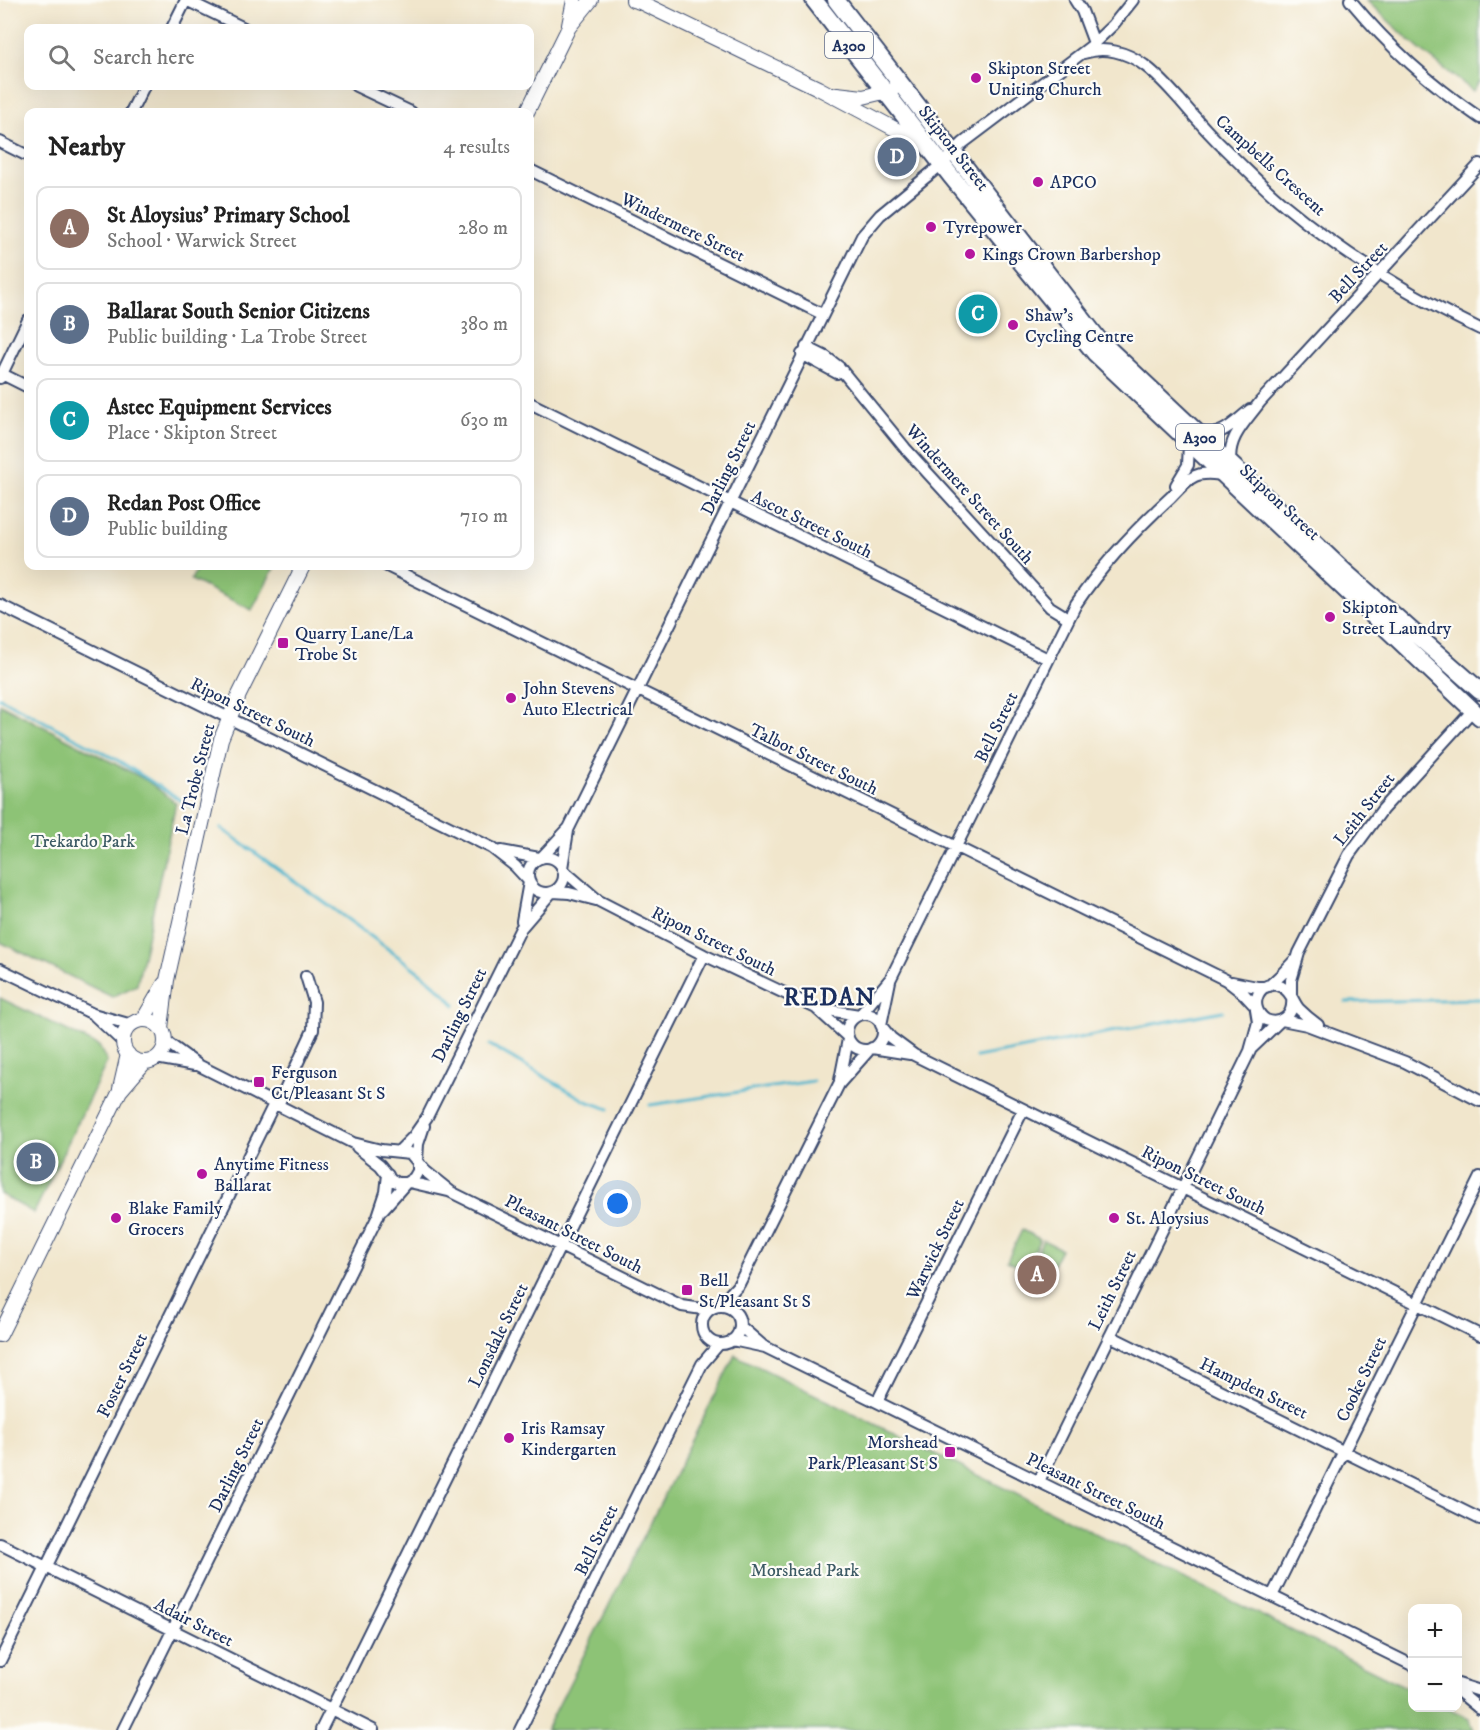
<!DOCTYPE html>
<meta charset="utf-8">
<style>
:root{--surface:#fff;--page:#f6f6f6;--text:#222;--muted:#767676;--line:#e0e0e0;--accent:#0f766e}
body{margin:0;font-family:"IM FELL DW Pica",serif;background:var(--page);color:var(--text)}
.controls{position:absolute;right:18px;bottom:18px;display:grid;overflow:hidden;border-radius:12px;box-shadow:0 6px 24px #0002}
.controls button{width:54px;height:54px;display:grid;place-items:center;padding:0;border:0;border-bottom:2px solid var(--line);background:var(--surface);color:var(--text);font:30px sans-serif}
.you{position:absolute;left:618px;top:1204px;width:21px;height:21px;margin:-15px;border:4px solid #fff;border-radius:50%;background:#1a73e8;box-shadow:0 0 0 9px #1a73e833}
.badge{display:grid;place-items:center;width:39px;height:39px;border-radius:50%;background:var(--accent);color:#fff;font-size:20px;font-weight:700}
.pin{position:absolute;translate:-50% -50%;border:3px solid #fff;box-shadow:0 2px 6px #0006}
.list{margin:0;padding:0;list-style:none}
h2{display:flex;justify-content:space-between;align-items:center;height:78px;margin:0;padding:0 24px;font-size:26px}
h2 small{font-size:20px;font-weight:400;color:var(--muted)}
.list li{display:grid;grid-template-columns:39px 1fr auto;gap:18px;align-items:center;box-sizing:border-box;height:84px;margin:0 12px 12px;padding:0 12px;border:2px solid var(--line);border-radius:12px}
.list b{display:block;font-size:22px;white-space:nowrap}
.list p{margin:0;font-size:20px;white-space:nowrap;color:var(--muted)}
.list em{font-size:20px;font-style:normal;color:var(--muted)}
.icon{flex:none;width:33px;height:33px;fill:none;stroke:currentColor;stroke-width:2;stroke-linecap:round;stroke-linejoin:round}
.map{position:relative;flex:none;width:1480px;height:1730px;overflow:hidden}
.search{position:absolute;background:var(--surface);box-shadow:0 6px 24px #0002;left:24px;top:24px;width:510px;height:66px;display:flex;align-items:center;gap:15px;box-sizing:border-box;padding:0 21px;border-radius:12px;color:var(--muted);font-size:22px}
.panel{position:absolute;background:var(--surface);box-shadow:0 6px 24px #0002;left:24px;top:108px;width:510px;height:462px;border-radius:12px}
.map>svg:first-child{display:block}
.green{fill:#8dc376;stroke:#54796a;stroke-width:1.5}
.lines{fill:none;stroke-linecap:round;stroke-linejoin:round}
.stream{stroke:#50b6ce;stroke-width:3}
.minor-casing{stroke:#3b4a6e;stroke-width:14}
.major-casing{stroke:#3b4a6e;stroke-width:16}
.highway-casing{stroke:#3b4a6e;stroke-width:20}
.minor{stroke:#fff;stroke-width:10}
.major{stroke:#fff;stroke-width:14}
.highway{stroke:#fff;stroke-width:16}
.poi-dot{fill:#b5179e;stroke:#fdfcf7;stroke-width:2}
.labels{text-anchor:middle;stroke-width:4.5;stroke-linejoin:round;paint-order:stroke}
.shield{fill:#fdfcf7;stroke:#5f6c8c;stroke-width:1.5}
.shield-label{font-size:16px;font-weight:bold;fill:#1b2f5e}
.poi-label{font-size:18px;fill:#1b2f5e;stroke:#fdfcf7;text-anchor:start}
.street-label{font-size:18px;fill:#1b2f5e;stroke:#fdfcf7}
.park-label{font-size:18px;fill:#3d5b65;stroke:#fdfcf7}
.district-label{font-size:24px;font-weight:bold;letter-spacing:1.5px;fill:#1b2f5e;stroke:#fdfcf7}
</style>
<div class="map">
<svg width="1480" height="1730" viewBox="0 0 1480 1730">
<rect width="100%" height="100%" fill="#fdfcf7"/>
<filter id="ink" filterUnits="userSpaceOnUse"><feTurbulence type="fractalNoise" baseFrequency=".0167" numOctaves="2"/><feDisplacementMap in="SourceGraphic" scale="12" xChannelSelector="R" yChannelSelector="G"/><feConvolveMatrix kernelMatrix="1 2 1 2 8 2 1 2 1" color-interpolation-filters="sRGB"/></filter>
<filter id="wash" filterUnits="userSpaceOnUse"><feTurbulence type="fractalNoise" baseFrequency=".008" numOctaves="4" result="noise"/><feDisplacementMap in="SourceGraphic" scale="24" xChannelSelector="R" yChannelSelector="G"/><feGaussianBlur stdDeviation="1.35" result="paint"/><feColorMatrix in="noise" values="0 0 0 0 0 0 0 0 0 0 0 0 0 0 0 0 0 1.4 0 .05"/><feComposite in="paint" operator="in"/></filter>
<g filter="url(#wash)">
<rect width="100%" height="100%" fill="#f1e6cc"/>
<path class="green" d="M 1366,0 L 1480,0 L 1480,81 L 1473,91 L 1419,49 Z
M 198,566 L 275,566 L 252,610 L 191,580 Z
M 0,704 L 146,780 L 176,803 L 137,985 L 112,997 L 0,942 Z
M 0,998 L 99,1046 L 107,1062 L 34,1213 L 0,1194 Z
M 1022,1230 L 1040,1239 L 1025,1269 L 1007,1260 Z
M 1043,1240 L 1061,1249 L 1043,1284 L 1025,1275 Z
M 735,1355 L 1412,1690 L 1412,1708 L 1448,1708 L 1469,1718 L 1474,1730 L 546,1730 Z"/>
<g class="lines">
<path class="stream" d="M 0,698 L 119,761 L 193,808
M 221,828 C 278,870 336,910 392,952 C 414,968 437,984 455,1005
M 1346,1002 L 1480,999
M 490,1045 L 586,1101 L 609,1109
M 976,1057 L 1223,1011
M 650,1105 L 813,1081"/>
</g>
</g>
<g filter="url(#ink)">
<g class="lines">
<g class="minor-casing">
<path id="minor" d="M 186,0 L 244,28
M 1075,0 L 1082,11 L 1094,43
M 1350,0 C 1390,48 1429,83 1480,118
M 172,28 L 186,0
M 1084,53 C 1104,46 1127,52 1144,65 C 1158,75 1169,88 1180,100 C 1196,119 1212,137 1230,154 C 1249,172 1267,191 1287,207 C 1346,256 1411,296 1480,329
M 356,86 L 411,112
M 131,112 L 144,86
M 0,142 L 28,156
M 530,170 L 822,314
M 806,347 L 826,357 L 839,367 L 905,448 L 1050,607 L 1068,618
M 802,354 L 837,373
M 0,373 L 28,387
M 0,378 L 28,320
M 530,403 L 1048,659
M 1199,434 C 1223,437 1233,423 1250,410
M 1231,464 C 1226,439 1246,421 1260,402 L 1480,164
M 1176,485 L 1188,465 L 1189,443
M 387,566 L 1226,980 L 1244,994 L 1256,1007
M 0,605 L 492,848 L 515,866 L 528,880
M 501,851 L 539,858
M528 875a18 18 0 1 1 36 0a18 18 0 1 1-36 0Z
M 541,858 L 569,828 L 862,236 L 880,215 L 942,164 L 963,143 L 1090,47 L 1113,25 L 1133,0
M 562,868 L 568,831
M 563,870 L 599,901 L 704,955 L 816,1008 L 859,1015
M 553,892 L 569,893 L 596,900
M 522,921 L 529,882
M 0,969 L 93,1014 L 132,1025
M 1232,982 L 1257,987 L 1266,987
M 1269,986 L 1281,975 L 1294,961
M 1291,996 L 1291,980 L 1299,953 L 1349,855 L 1382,810 L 1473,710
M 1292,998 C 1294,1015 1282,1026 1266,1020 C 1245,1006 1261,976 1282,987 C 1291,991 1293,1002 1299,1009 C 1305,1015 1311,1020 1318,1025
M 817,1009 L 848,1037
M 861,1014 L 891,978 L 1076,604 C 1102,565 1136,529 1171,497 C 1178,490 1186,480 1195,476 C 1204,472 1213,474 1223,475
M847 1032a18 18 0 1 1 36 0a18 18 0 1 1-36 0Z
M 95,1016 L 124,1043
M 1282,1020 L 1307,1025 L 1405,1062 L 1480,1101
M 881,1025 L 890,981
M 882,1027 L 891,1038 L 914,1055 L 1480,1335
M 165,1041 L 198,1065 L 353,1143 L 381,1150 L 410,1153 L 425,1171 L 451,1192 L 682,1306 L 709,1310
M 872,1048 L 910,1054
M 1252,1048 L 1280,1021
M 156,1058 L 195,1065
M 840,1080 L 848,1039
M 278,1105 L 313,1030 L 314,1002 L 306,976
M 357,1147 L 380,1165 L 391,1179 L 398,1183 L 406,1183 L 414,1178 L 418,1171 L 418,1163
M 399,1151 L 413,1137 L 427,1117 L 521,928 L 551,893
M 417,1160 L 418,1144 L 424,1126
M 409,1182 L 448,1191
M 383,1209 L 406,1183
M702 1325a19 19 0 1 1 38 0a19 19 0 1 1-38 0Z
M 719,1306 L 739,1284 L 839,1084 L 870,1049
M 740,1326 L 762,1345
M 1110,1336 L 1480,1519
M 732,1340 L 765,1347 L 1412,1665
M 877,1402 L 1023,1110
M 1039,1481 L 1250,1051 L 1258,1022 L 1256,1010
M 0,1544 L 373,1730
M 1272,1596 L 1480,1177
M 0,1661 L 274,1104
M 1458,1684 L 1480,1691
M 1458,1691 L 1480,1709
M 123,1730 L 378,1216 L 386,1192 L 388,1174
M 321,1730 L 704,955
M 520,1730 L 702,1364 L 719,1344"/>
</g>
<g class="major-casing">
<path id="major" d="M 633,0 L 640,2 L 818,88 L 925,145
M 569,25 L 574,0
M 837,94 L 863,97 L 892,90
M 527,112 L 569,27 L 591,0
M 143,1020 L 164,984
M123 1041a21 21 0 1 1 42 0a21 21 0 1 1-42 0Z
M 161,1028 L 167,980 L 221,739 L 239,695 L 303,566
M 120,1089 L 128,1054
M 0,1335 L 120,1091 L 145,1062"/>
</g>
<g class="highway-casing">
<path id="highway" d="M 814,0 L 951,176 L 1095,353 L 1480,717
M 836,0 L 1098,339 L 1345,572 L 1480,691"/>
</g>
<use href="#minor" class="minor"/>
<use href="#major" class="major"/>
<use href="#highway" class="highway"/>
</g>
</g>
<g class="poi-dot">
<circle cx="976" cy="78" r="6"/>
<circle cx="1038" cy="182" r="6"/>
<circle cx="931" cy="227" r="6"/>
<circle cx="970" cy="254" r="6"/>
<circle cx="1013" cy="325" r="6"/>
<circle cx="1330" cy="617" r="6"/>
<rect x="277" y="637" width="12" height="12" rx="3"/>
<circle cx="511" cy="698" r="6"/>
<rect x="253" y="1076" width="12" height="12" rx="3"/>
<circle cx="202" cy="1174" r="6"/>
<circle cx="116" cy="1218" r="6"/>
<circle cx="1114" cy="1218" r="6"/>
<rect x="681" y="1284" width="12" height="12" rx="3"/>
<circle cx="509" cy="1438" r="6"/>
<rect x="944" y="1446" width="12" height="12" rx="3"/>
</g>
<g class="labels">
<g class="shield">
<rect x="825" y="32" width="48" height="26" rx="4.5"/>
<rect x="1176" y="424" width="48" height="26" rx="4.5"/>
</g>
<g class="shield-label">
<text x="849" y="51">A300</text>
<text x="1200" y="443">A300</text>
</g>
<g class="poi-label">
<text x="988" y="74">Skipton Street<tspan x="988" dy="21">Uniting Church</tspan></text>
<text x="1050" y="188">APCO</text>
<text x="943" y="233">Tyrepower</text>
<text x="982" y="260">Kings Crown Barbershop</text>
<text x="1025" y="321">Shaw's<tspan x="1025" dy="21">Cycling Centre</tspan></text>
<text x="1342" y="613">Skipton<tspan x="1342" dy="21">Street Laundry</tspan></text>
<text x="295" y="639">Quarry Lane/La<tspan x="295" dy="21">Trobe St</tspan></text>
<text x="523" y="694">John Stevens<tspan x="523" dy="21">Auto Electrical</tspan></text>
<text x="271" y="1078">Ferguson<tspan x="271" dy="21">Ct/Pleasant St S</tspan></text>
<text x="214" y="1170">Anytime Fitness<tspan x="214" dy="21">Ballarat</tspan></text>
<text x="128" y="1214">Blake Family<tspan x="128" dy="21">Grocers</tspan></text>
<text x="1126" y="1224">St. Aloysius</text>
<text x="699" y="1286">Bell<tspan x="699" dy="21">St/Pleasant St S</tspan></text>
<text x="521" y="1434">Iris Ramsay<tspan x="521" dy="21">Kindergarten</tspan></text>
<text x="938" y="1448" text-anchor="end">Morshead<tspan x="938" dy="21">Park/Pleasant St S</tspan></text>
</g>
<g class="street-label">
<text transform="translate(954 148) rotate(52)" y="6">Skipton Street</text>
<text transform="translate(1271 165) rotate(42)" y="6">Campbells Crescent</text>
<text transform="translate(683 227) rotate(26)" y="6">Windermere Street</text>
<text transform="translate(1358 272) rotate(-47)" y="6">Bell Street</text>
<text transform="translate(728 468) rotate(-64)" y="6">Darling Street</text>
<text transform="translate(970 494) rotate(48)" y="6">Windermere Street South</text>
<text transform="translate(1280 502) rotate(43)" y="6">Skipton Street</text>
<text transform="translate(812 524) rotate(26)" y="6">Ascot Street South</text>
<text transform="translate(253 712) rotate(26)" y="6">Ripon Street South</text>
<text transform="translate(996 727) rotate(-64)" y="6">Bell Street</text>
<text transform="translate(814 759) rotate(26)" y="6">Talbot Street South</text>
<text transform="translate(195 779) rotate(-76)" y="6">La Trobe Street</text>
<text transform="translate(1364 809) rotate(-52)" y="6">Leith Street</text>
<text transform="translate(714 941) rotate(26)" y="6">Ripon Street South</text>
<text transform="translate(459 1015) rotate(-64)" y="6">Darling Street</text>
<text transform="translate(1204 1180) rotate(26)" y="6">Ripon Street South</text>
<text transform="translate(574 1234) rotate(27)" y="6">Pleasant Street South</text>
<text transform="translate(935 1249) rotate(-64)" y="6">Warwick Street</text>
<text transform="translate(1112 1290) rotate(-64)" y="6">Leith Street</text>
<text transform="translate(498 1335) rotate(-64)" y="6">Lonsdale Street</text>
<text transform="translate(122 1375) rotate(-64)" y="6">Foster Street</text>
<text transform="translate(1361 1379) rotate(-64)" y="6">Cooke Street</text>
<text transform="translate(1254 1388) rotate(26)" y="6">Hampden Street</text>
<text transform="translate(236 1465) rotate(-64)" y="6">Darling Street</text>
<text transform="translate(1096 1491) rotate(26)" y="6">Pleasant Street South</text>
<text transform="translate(596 1540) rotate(-64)" y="6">Bell Street</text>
<text transform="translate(194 1622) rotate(27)" y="6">Adair Street</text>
</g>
<g class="park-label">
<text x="83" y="847">Trekardo Park</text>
<text x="805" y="1576">Morshead Park</text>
</g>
<g class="district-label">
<text x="830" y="1005">REDAN</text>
</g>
</g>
</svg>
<div class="controls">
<button>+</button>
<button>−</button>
</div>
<div class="you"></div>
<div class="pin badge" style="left:1037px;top:1275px;background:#8d6e63">A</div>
<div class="pin badge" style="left:36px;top:1162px;background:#5c6f8a">B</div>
<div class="pin badge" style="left:978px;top:314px;background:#0f9aa8">C</div>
<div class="pin badge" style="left:897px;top:157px;background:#5c6f8a">D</div>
<div class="search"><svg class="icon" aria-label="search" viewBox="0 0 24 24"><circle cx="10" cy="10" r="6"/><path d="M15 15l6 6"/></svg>Search here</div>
<section class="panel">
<h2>Nearby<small>4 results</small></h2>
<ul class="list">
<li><span class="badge" style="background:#8d6e63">A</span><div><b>St Aloysius' Primary School</b><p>School · Warwick Street</p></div><em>280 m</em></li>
<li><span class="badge" style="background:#5c6f8a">B</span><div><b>Ballarat South Senior Citizens</b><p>Public building · La Trobe Street</p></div><em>380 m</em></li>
<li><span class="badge" style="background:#0f9aa8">C</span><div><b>Astec Equipment Services</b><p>Place · Skipton Street</p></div><em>630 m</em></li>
<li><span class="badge" style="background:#5c6f8a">D</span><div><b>Redan Post Office</b><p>Public building</p></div><em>710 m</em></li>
</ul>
</section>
</div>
